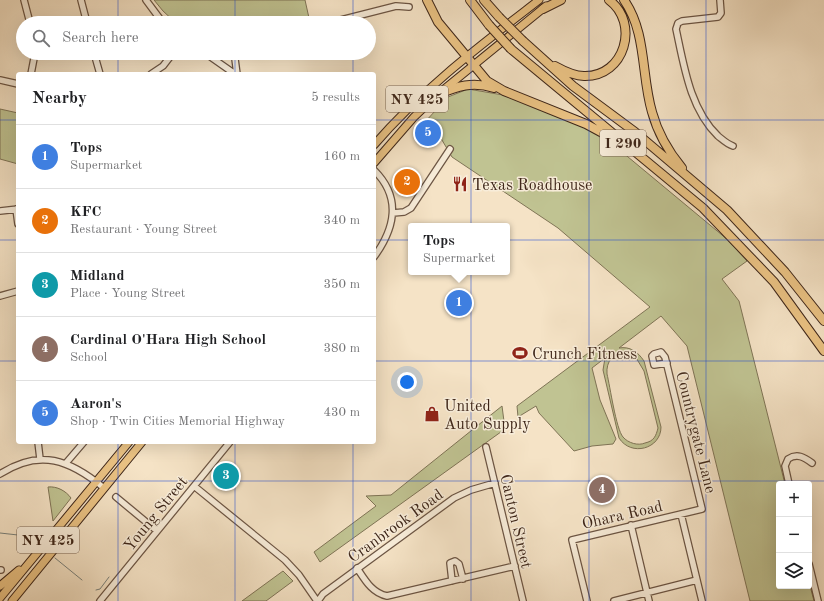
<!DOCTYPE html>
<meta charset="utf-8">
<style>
:root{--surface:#fff;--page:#f2f2f2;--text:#202124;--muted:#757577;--line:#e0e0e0;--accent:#8f2418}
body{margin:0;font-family:"Old Standard TT",serif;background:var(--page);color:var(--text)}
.controls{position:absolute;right:12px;bottom:12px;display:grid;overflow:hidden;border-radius:4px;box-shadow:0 4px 16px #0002}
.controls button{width:36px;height:36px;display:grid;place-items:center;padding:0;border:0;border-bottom:1px solid var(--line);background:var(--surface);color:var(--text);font:20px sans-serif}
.you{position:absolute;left:407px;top:382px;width:14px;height:14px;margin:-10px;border:3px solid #fff;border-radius:50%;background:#1a73e8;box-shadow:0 0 0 6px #1a73e833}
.badge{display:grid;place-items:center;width:26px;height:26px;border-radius:50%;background:var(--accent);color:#fff;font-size:13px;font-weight:700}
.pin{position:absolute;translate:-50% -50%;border:2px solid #fff;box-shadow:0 1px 4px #0006}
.popup{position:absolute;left:408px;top:223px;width:102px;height:52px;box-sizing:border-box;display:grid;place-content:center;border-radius:4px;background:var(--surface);filter:drop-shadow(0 1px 3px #0005);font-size:13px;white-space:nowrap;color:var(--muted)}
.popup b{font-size:15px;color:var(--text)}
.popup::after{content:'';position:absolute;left:50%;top:100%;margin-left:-8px;border:8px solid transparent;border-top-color:var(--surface)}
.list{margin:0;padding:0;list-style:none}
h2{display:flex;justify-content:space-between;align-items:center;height:52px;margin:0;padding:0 16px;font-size:17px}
h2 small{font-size:13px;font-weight:400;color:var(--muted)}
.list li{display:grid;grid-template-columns:26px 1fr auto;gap:12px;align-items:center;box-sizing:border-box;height:64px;padding:0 16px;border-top:1px solid var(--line)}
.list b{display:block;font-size:15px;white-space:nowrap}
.list p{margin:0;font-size:13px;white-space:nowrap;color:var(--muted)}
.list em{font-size:13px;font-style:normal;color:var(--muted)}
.icon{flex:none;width:22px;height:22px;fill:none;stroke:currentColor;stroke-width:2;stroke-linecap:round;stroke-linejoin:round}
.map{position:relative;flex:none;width:824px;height:601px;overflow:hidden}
.search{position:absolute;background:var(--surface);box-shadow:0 4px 16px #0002;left:16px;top:16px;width:360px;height:44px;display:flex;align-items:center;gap:10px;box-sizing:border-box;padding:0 14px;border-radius:22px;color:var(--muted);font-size:15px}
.panel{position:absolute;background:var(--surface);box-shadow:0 4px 16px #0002;left:16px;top:72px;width:360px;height:372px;border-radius:4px}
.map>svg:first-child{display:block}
.green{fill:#c0c392;stroke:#7f7456;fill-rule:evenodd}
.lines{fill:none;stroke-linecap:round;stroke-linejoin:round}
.stream{stroke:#78807b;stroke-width:1}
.minor-casing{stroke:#6c5544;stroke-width:8}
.major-casing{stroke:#3e2619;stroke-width:9}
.highway-casing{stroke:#3e2619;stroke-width:10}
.minor{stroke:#f8edda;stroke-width:5.5}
.major{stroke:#eac283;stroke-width:7}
.highway{stroke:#eac283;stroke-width:8}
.highway-bridge-casing{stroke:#3e2619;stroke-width:10;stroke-linecap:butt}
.highway-bridge{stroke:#eac283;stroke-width:8}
.grid{fill:none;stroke:#1d4ed8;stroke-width:1;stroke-opacity:0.55}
.labels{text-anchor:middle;stroke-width:3;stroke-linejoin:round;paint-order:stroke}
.shield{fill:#f8edda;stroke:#766253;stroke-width:1}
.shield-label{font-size:15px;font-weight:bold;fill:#3e2619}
.poi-label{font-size:16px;fill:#3e2619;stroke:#f8edda;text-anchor:start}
.street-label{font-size:16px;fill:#3e2619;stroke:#f8edda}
</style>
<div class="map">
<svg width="824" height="601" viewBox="0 0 824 601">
<rect width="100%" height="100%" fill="#f5e3c6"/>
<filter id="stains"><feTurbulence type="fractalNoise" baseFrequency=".005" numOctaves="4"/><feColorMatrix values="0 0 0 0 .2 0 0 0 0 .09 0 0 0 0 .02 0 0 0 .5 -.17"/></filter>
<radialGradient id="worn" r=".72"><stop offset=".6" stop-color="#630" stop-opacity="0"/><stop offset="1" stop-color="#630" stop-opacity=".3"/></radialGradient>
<path class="green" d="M 154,0 L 305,0 L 309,18 L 291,23 L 176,23 L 163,11 Z
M 468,89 L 503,95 L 573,122 L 604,137 L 728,240 L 747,261 L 722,279 L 739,301 L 785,484 L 779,484 L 779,586 L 809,586 L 809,582 L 814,601 L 750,601 L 687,346 L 661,316 L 619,348 C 630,346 638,352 644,361 L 661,427 C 661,449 631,457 619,438 L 603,370 L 605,358 L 592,368 L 600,400 L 616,439 L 613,444 L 592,446 L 574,451 L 539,413 L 536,406 L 518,417 L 517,406 L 650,307 L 558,228 L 452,157 L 439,135 L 424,123 L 448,97 ZM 626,352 L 635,356 L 644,371 L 658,428 C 656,436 654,441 645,443 C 638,446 628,443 623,437 C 616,429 610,386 607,374 C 606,361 613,353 626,352 Z
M 0,109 L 18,113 L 18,164 L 0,159 Z
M 502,406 L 505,429 L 320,562 L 314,552 L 376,506 L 366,496 L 391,495 Z
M 48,487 C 57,486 66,491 71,498 L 53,521 Z
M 283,571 L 293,581 L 266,601 L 242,601 Z"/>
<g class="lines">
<path class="stream" d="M 0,533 L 18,535 L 37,542
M 55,558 L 82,580
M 96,590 L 100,589 L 109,577"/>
<g class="minor-casing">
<path id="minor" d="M 24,0 L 30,23
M 81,0 L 87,23
M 146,0 L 163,23
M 720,0 L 721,13 L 718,17 L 682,21 L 678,23 L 676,29 C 684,66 690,109 718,136 C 723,140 727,144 733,146
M 329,23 L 396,6 L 409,7
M 94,53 L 100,74
M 205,53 L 235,74
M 31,74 L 35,53
M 151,74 L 163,66 L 173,53
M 237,74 L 235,59 L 237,53
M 0,80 L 18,84
M 374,170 C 402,198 395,228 374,257
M 16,209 L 18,224
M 0,211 L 18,209
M 393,213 L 404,212 L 411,208 L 450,149
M 0,296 L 18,291
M 38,442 L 40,459
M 486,447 L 523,601
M 66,463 L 84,442
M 0,474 C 40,448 70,460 104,488
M 789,484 L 785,466 L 788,459 C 797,453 804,457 812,463
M 194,486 L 285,560 L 299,575 L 317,601
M 116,497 L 157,531
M 681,514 L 702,601
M 631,525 L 649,601
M 809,564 L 818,601
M 357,568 C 365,580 372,593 387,596 L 515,566
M 0,570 L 1,570
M 452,581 L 450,563 L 455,561 L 459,564 L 463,579
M 100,601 L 230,442
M 318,601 L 323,594 L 454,498 L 471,490 L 495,483
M 587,601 L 572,540 L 702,509 L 665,357 L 661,352 L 654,354 L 652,356 L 654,365 L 667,363
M 614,601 L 697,580"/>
</g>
<g class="major-casing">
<path id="major" d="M 374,145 C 422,89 481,45 539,0
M 374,163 L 414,117 L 437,95 L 546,6
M 0,586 L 19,570
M 0,598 L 129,442
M 12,601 L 142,442"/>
</g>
<g class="highway-casing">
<path id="highway" d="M 427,0 L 438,22 L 487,81 L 504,91 L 586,124 L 610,137
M 470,0 L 489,25
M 484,0 L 499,17
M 624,0 C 647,33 641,75 652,112 C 658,134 668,151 682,168
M 543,9 L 561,0
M 523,41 L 573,86 L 635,132 L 727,210 L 785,272 L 824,321
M 511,49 L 703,208 L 774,282 L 824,351
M 555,66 C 564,71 574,76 584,76 C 625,77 640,23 609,0
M 437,95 C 457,86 473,81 494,88"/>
</g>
<use href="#minor" class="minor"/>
<use href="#major" class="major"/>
<use href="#highway" class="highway"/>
<g class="highway-bridge-casing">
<path id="highway-bridge" d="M 499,17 L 523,41
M 489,25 L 511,49"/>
</g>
<use href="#highway-bridge" class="highway-bridge"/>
</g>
<path class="grid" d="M 118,0 L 118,23M 235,0 L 235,23M 353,0 L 353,23M 471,0 L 471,601M 589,0 L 589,601M 706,0 L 706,601M 118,53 L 118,74M 235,53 L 235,74M 353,53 L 353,74M 0,120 L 18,120M 374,120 L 824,120M 0,240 L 18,240M 374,240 L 824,240M 0,361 L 18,361M 374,361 L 824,361M 118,442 L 118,601M 235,442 L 235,601M 353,442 L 353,601M 0,481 L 824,481"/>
<defs>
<g id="restaurant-bare" transform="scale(1.2)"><path d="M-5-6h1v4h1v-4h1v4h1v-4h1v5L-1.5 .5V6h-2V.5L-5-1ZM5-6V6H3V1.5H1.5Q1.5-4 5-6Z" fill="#8f2418" stroke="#f8edda" stroke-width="2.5" paint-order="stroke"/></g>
<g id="stadium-bare" transform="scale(1.2)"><path d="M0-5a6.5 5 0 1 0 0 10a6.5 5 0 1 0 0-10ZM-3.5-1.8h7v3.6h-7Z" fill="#8f2418" stroke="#f8edda" stroke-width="2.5" paint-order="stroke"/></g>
<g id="shop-bare" transform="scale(1.2)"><path d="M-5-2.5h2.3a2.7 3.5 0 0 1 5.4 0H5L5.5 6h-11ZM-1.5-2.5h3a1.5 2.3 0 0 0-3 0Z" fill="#8f2418" stroke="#f8edda" stroke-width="2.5" paint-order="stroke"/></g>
</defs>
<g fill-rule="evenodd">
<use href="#restaurant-bare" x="460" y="184"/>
<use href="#stadium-bare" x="520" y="353"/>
<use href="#shop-bare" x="432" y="414"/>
</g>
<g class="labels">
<g class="shield">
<rect x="386" y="86" width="62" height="26" rx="3"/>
<rect x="600" y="130" width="46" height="26" rx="3"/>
<rect x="17" y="527" width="62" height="26" rx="3"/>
</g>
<g class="shield-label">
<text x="417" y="104">NY 425</text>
<text x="623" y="148">I 290</text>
<text x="48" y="545">NY 425</text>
</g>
<g class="poi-label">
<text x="472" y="190">Texas Roadhouse</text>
<text x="532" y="359">Crunch Fitness</text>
<text x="444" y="411">United<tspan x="444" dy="18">Auto Supply</tspan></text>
</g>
<g class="street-label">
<text transform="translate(697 432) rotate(76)" y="6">Countrygate Lane</text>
<text transform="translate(155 513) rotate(-51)" y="6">Young Street</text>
<text transform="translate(622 514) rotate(-13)" y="6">Ohara Road</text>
<text transform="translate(517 521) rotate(77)" y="6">Canton Street</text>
<text transform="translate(395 525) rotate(-36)" y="6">Cranbrook Road</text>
</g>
</g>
<rect width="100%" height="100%" filter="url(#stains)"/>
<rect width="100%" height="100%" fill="url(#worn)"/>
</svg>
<div class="controls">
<button>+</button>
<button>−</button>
<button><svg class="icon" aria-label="layers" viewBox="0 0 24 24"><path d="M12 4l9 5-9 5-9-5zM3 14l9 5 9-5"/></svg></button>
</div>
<div class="you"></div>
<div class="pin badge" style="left:459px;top:303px;background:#3f7fe0">1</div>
<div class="popup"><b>Tops</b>Supermarket</div>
<div class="pin badge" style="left:407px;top:182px;background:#e8710a">2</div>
<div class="pin badge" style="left:226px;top:476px;background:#0f9aa8">3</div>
<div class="pin badge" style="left:602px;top:490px;background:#8d6e63">4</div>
<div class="pin badge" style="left:428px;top:133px;background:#3f7fe0">5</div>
<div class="search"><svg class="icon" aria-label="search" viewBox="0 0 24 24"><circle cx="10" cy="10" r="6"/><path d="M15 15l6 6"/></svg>Search here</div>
<section class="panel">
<h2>Nearby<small>5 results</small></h2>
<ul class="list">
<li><span class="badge" style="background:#3f7fe0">1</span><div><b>Tops</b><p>Supermarket</p></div><em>160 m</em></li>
<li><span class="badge" style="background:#e8710a">2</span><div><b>KFC</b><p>Restaurant · Young Street</p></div><em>340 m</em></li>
<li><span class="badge" style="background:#0f9aa8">3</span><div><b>Midland</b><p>Place · Young Street</p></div><em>350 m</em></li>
<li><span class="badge" style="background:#8d6e63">4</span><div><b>Cardinal O'Hara High School</b><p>School</p></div><em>380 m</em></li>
<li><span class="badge" style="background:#3f7fe0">5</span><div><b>Aaron's</b><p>Shop · Twin Cities Memorial Highway</p></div><em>430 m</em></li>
</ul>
</section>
</div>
